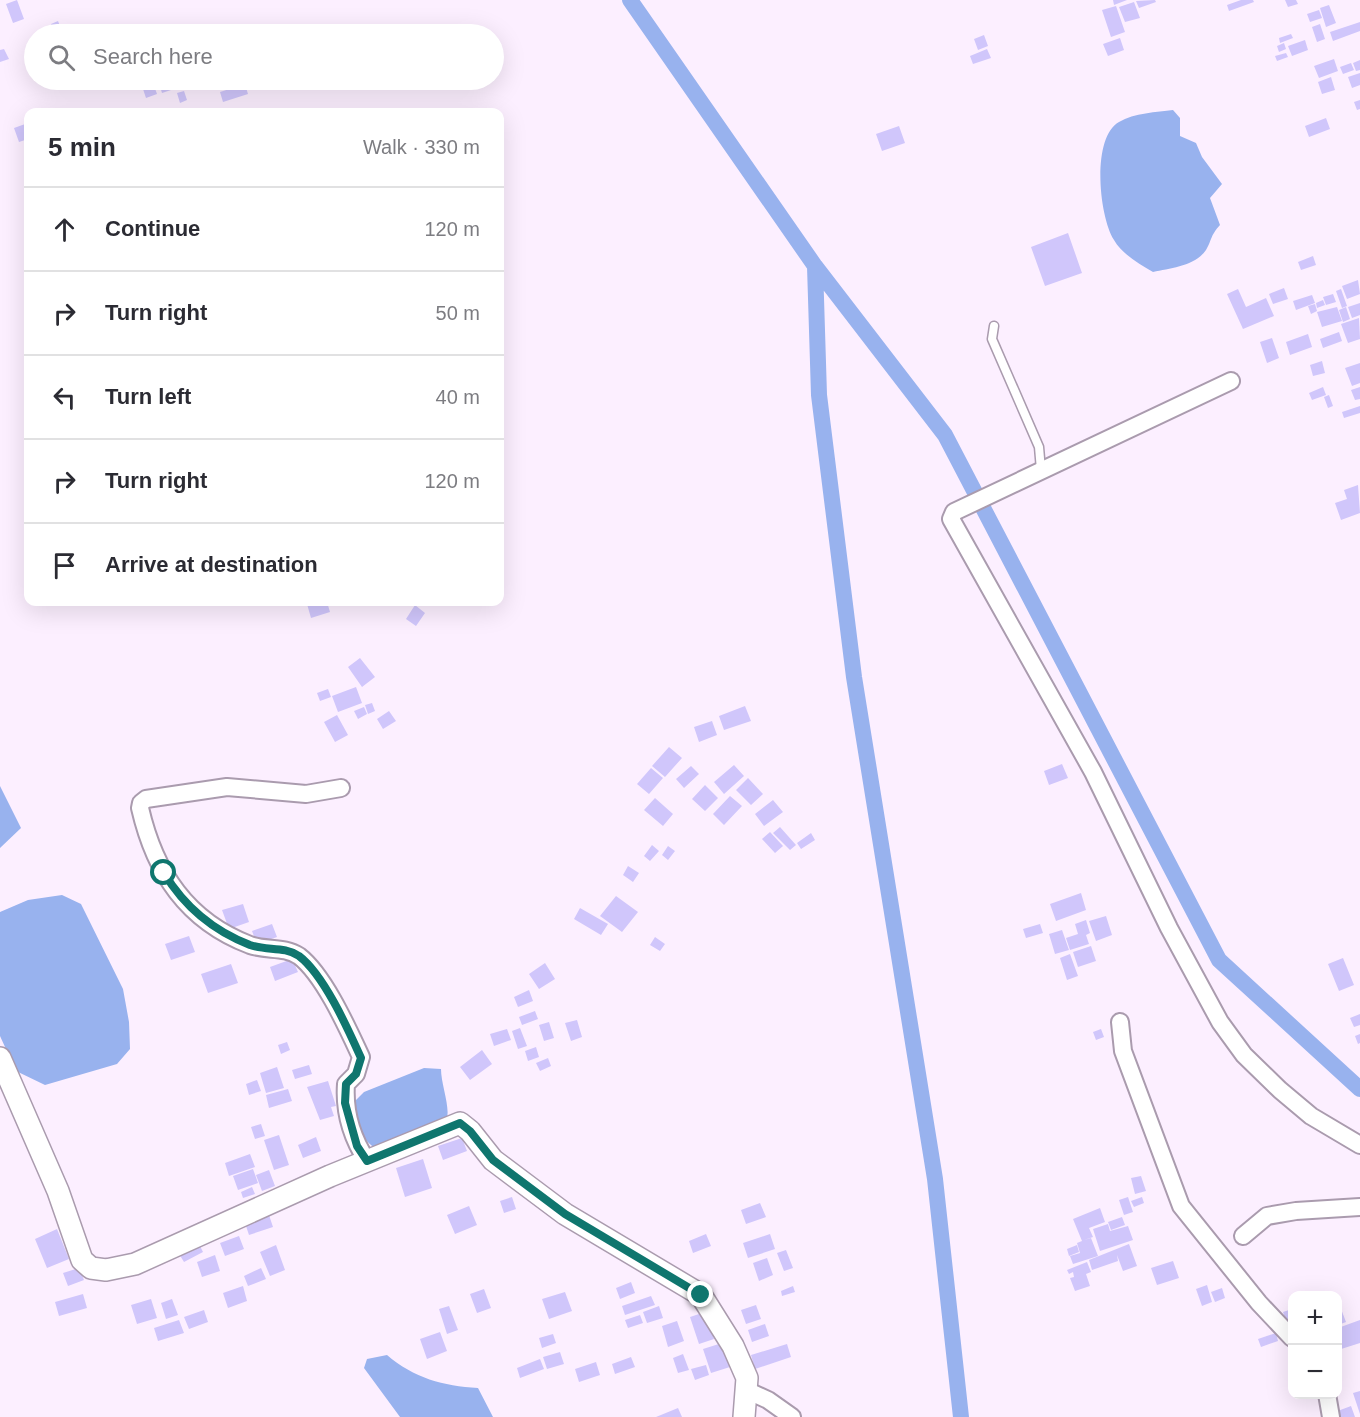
<!DOCTYPE html>
<meta charset="utf-8">
<style>
:root{--surface:#fff;--page:#f2f2f3;--text:#2b2b33;--muted:#7c7c81;--line:#e1e1e2}
body{margin:0;font-family:Arial,sans-serif;background:var(--page);color:var(--text)}
.controls{position:absolute;right:18px;bottom:18px;display:grid;overflow:hidden;border-radius:12px;box-shadow:0 6px 24px #0002}
.controls button{width:54px;height:54px;display:grid;place-items:center;padding:0;border:0;border-bottom:2px solid var(--line);background:var(--surface);color:var(--text);font:30px sans-serif}
.stop{position:absolute;width:18px;height:18px;margin:-14px;border:4px solid #0f766e;border-radius:50%;background:#fff}
.stop.end{background:#0f766e;border-color:#fff;box-shadow:0 2px 6px #0008}
.list{margin:0;padding:0;list-style:none}
h2{display:flex;justify-content:space-between;align-items:center;height:78px;margin:0;padding:0 24px;font-size:26px}
h2 small{font-size:20px;font-weight:400;color:var(--muted)}
.list li{display:grid;grid-template-columns:39px 1fr auto;gap:18px;align-items:center;box-sizing:border-box;height:84px;padding:0 24px;border-top:2px solid var(--line)}
.list b{display:block;font-size:22px;white-space:nowrap}
.list em{font-size:20px;font-style:normal;color:var(--muted)}
.icon{flex:none;width:33px;height:33px;fill:none;stroke:currentColor;stroke-width:2;stroke-linecap:round;stroke-linejoin:round}
.map{position:relative;flex:none;width:1360px;height:1417px;overflow:hidden}
.search{position:absolute;background:var(--surface);box-shadow:0 6px 24px #0002;left:24px;top:24px;width:480px;height:66px;display:flex;align-items:center;gap:15px;box-sizing:border-box;padding:0 21px;border-radius:33px;color:var(--muted);font-size:22px}
.panel{position:absolute;background:var(--surface);box-shadow:0 6px 24px #0002;left:24px;top:108px;width:480px;height:498px;border-radius:12px}
.map>svg:first-child{display:block}
.water{fill:#98b2ee}
.lines{fill:none;stroke-linecap:round;stroke-linejoin:round}
.canal{stroke:#98b2ee;stroke-width:16}
.building{fill:#d0c6fb}
.service-casing{stroke:#aa9bae;stroke-width:11}
.minor-casing{stroke:#aa9bae;stroke-width:20}
.tertiary-casing{stroke:#aa9bae;stroke-width:24}
.service{stroke:#fff;stroke-width:8}
.minor{stroke:#fff;stroke-width:16}
.tertiary{stroke:#fff;stroke-width:21}
.route{stroke:#0f766e;stroke-width:8}
</style>
<div class="map">
<svg width="1360" height="1417" viewBox="0 0 1360 1417">
<rect width="100%" height="100%" fill="#fcefff"/>
<path class="water" d="M 1173,110 L 1180,118 L 1180,136 L 1196,143 L 1202,157 L 1222,184 L 1210,198 L 1220,225 C 1210,236 1212,240 1206,250 C 1195,266 1171,268 1153,272 C 1139,264 1122,254 1114,240 C 1099,216 1091,138 1119,122 C 1134,113 1157,112 1173,110 Z
M 0,786 L 21,828 L 0,848 Z
M 62,895 L 81,904 L 123,989 L 129,1022 L 130,1049 L 117,1064 L 45,1085 L 16,1071 L 0,1036 L 0,912 L 28,900 Z
M 424,1068 L 441,1069 C 441,1084 450,1106 447,1118 L 376,1149 C 358,1135 355,1125 353,1103 L 364,1092 Z
M 387,1355 C 414,1378 443,1386 478,1388 L 493,1417 L 400,1417 L 364,1368 L 367,1359 Z"/>
<g class="lines">
<path class="canal" d="M 630,0 L 815,266 L 819,395 L 854,677 L 935,1179 L 961,1417
M 815,266 L 945,435 L 1219,960 L 1360,1089"/>
</g>
<path class="building" d="M 17,0 L 24,19 L 13,23 L 6,4 Z
M 1113,0 L 1127,0 L 1114,5 Z
M 1155,0 L 1156,2 L 1139,8 L 1136,1 Z
M 1241,0 L 1253,0 L 1254,2 L 1229,11 L 1227,5 Z
M 1285,0 L 1296,0 L 1298,4 L 1288,7 Z
M 1134,2 L 1140,18 L 1125,22 L 1119,7 Z
M 1329,5 L 1336,23 L 1326,27 L 1320,8 Z
M 1116,6 L 1125,32 L 1111,37 L 1102,10 Z
M 1319,10 L 1322,18 L 1310,22 L 1307,14 Z
M 58,21 L 63,34 L 54,34 L 51,24 Z
M 1360,22 L 1360,31 L 1333,41 L 1330,32 Z
M 1320,24 L 1325,39 L 1317,42 L 1312,27 Z
M 78,29 L 80,34 L 63,34 Z
M 1291,34 L 1293,38 L 1280,43 L 1279,38 Z
M 984,35 L 988,46 L 978,50 L 974,39 Z
M 1120,38 L 1124,50 L 1108,56 L 1103,44 Z
M 1305,40 L 1308,50 L 1292,56 L 1288,46 Z
M 1284,43 L 1286,49 L 1279,52 L 1277,46 Z
M 4,49 L 9,59 L 0,62 L 0,50 Z
M 987,49 L 991,58 L 973,64 L 970,56 Z
M 1286,53 L 1288,57 L 1277,61 L 1275,56 Z
M 1334,59 L 1338,71 L 1319,78 L 1314,66 Z
M 1360,60 L 1360,70 L 1356,71 L 1353,63 Z
M 1351,63 L 1354,70 L 1343,74 L 1340,67 Z
M 1360,73 L 1360,85 L 1352,88 L 1348,77 Z
M 1331,77 L 1335,90 L 1322,94 L 1318,82 Z
M 40,80 L 57,80 L 42,85 Z
M 140,80 L 152,80 L 157,94 L 146,98 Z
M 169,80 L 175,80 L 177,88 L 162,93 L 159,83 Z
M 220,80 L 236,80 L 238,84 L 223,89 Z
M 278,80 L 296,80 L 297,82 L 282,88 Z
M 245,84 L 248,94 L 223,102 L 220,92 Z
M 184,91 L 187,100 L 180,103 L 177,93 Z
M 1360,100 L 1360,109 L 1357,110 L 1354,102 Z
M 1326,118 L 1330,129 L 1309,137 L 1305,126 Z
M 28,123 L 28,139 L 19,142 L 14,128 Z
M 899,126 L 905,143 L 882,151 L 876,134 Z
M 1068,233 L 1082,273 L 1045,286 L 1031,247 Z
M 1313,256 L 1316,265 L 1301,270 L 1298,262 Z
M 1358,280 L 1360,294 L 1347,299 L 1342,286 Z
M 1284,288 L 1288,299 L 1273,304 L 1269,294 Z
M 1238,289 L 1246,307 L 1266,298 L 1274,316 L 1243,329 L 1227,294 Z
M 1341,289 L 1347,306 L 1342,308 L 1336,291 Z
M 1333,294 L 1336,302 L 1326,305 L 1323,297 Z
M 1312,295 L 1315,303 L 1296,310 L 1293,301 Z
M 1323,300 L 1325,305 L 1317,308 L 1316,303 Z
M 1360,303 L 1360,315 L 1352,318 L 1348,307 Z
M 1315,304 L 1317,311 L 1311,314 L 1308,306 Z
M 1337,307 L 1342,321 L 1322,327 L 1317,312 Z
M 1346,307 L 1350,319 L 1343,322 L 1339,310 Z
M 1359,318 L 1360,339 L 1348,343 L 1341,324 Z
M 1339,332 L 1342,341 L 1323,348 L 1320,339 Z
M 1308,334 L 1312,347 L 1290,355 L 1286,342 Z
M 1272,338 L 1279,358 L 1267,363 L 1260,342 Z
M 1322,361 L 1325,373 L 1313,376 L 1310,365 Z
M 1360,363 L 1360,383 L 1352,386 L 1345,368 Z
M 1323,387 L 1326,395 L 1312,400 L 1309,393 Z
M 1360,387 L 1360,399 L 1355,400 L 1351,390 Z
M 1329,395 L 1333,406 L 1328,408 L 1324,397 Z
M 1360,406 L 1360,413 L 1344,418 L 1342,412 Z
M 1358,485 L 1360,513 L 1341,520 L 1335,503 L 1347,499 L 1344,490 Z
M 315,602 L 327,602 L 330,612 L 311,618 L 307,604 Z
M 415,605 L 425,613 L 416,626 L 406,619 Z
M 360,658 L 375,677 L 362,687 L 348,667 Z
M 356,687 L 362,703 L 338,712 L 332,696 Z
M 328,689 L 331,697 L 320,701 L 317,693 Z
M 372,703 L 375,711 L 368,714 L 365,705 Z
M 745,706 L 751,721 L 724,730 L 719,716 Z
M 364,707 L 367,714 L 358,719 L 354,711 Z
M 389,711 L 396,721 L 383,729 L 377,719 Z
M 337,715 L 348,735 L 335,742 L 324,722 Z
M 712,721 L 717,735 L 699,742 L 694,727 Z
M 669,747 L 682,758 L 665,777 L 652,766 Z
M 1062,764 L 1068,778 L 1049,785 L 1044,771 Z
M 734,765 L 744,776 L 724,794 L 714,782 Z
M 691,766 L 699,774 L 684,788 L 676,779 Z
M 651,768 L 663,778 L 649,794 L 637,784 Z
M 748,778 L 763,794 L 751,805 L 736,790 Z
M 705,785 L 718,798 L 705,811 L 692,799 Z
M 730,796 L 742,806 L 724,825 L 713,814 Z
M 655,798 L 673,814 L 663,826 L 644,810 Z
M 773,800 L 783,812 L 764,826 L 755,814 Z
M 780,827 L 796,845 L 790,850 L 773,833 Z
M 770,832 L 783,846 L 775,853 L 762,839 Z
M 811,833 L 815,840 L 801,849 L 797,843 Z
M 652,845 L 659,851 L 650,861 L 644,856 Z
M 668,846 L 675,851 L 668,860 L 662,855 Z
M 628,866 L 639,873 L 633,882 L 623,875 Z
M 1081,893 L 1086,910 L 1056,921 L 1050,904 Z
M 616,896 L 638,912 L 622,932 L 600,916 Z
M 243,904 L 249,922 L 229,929 L 222,910 Z
M 580,908 L 608,924 L 601,935 L 574,919 Z
M 1106,916 L 1112,935 L 1096,941 L 1089,921 Z
M 1086,920 L 1090,933 L 1086,935 L 1089,944 L 1070,950 L 1066,938 L 1078,934 L 1075,924 Z
M 272,924 L 277,937 L 257,944 L 252,931 Z
M 1040,924 L 1043,933 L 1026,938 L 1023,929 Z
M 1062,930 L 1069,950 L 1055,954 L 1049,934 Z
M 189,936 L 195,952 L 171,960 L 165,944 Z
M 655,937 L 665,944 L 660,951 L 650,945 Z
M 1091,946 L 1096,961 L 1078,967 L 1073,952 Z
M 1070,954 L 1078,976 L 1067,980 L 1060,958 Z
M 1343,958 L 1354,985 L 1339,991 L 1328,964 Z
M 292,959 L 298,972 L 275,981 L 270,967 Z
M 545,963 L 555,979 L 539,989 L 529,974 Z
M 231,964 L 238,983 L 208,993 L 201,974 Z
M 529,990 L 533,1001 L 518,1007 L 514,997 Z
M 535,1011 L 538,1019 L 522,1025 L 519,1017 Z
M 1360,1014 L 1360,1025 L 1354,1027 L 1350,1018 Z
M 577,1020 L 582,1037 L 571,1041 L 565,1023 Z
M 549,1022 L 554,1038 L 544,1041 L 539,1025 Z
M 520,1028 L 527,1046 L 518,1049 L 512,1031 Z
M 507,1029 L 511,1040 L 494,1046 L 490,1034 Z
M 1101,1029 L 1104,1037 L 1096,1040 L 1093,1032 Z
M 1360,1034 L 1360,1043 L 1358,1044 L 1355,1036 Z
M 287,1042 L 290,1050 L 281,1054 L 278,1045 Z
M 536,1047 L 539,1057 L 528,1061 L 525,1051 Z
M 482,1050 L 492,1064 L 470,1080 L 460,1067 Z
M 548,1058 L 551,1066 L 540,1071 L 536,1063 Z
M 309,1065 L 312,1074 L 295,1079 L 292,1070 Z
M 277,1067 L 284,1088 L 266,1093 L 260,1073 Z
M 257,1080 L 261,1091 L 249,1095 L 246,1084 Z
M 328,1081 L 336,1106 L 331,1107 L 334,1116 L 320,1120 L 307,1087 Z
M 288,1089 L 292,1101 L 269,1108 L 266,1095 Z
M 261,1124 L 265,1136 L 255,1139 L 251,1127 Z
M 279,1135 L 289,1165 L 274,1170 L 264,1140 Z
M 316,1137 L 321,1151 L 303,1158 L 298,1145 Z
M 462,1138 L 467,1151 L 443,1160 L 438,1146 Z
M 250,1154 L 255,1167 L 229,1176 L 225,1163 Z
M 423,1159 L 432,1188 L 405,1197 L 396,1168 Z
M 253,1169 L 258,1183 L 238,1190 L 233,1176 Z
M 269,1170 L 275,1186 L 262,1191 L 256,1175 Z
M 1141,1176 L 1146,1191 L 1135,1194 L 1131,1178 Z
M 252,1187 L 255,1194 L 243,1198 L 241,1192 Z
M 512,1197 L 516,1209 L 504,1213 L 500,1201 Z
M 1128,1197 L 1133,1212 L 1124,1215 L 1119,1200 Z
M 1142,1197 L 1144,1203 L 1134,1207 L 1131,1201 Z
M 760,1203 L 766,1217 L 746,1224 L 741,1210 Z
M 469,1206 L 477,1225 L 455,1234 L 447,1215 Z
M 1100,1208 L 1105,1222 L 1089,1228 L 1093,1237 L 1084,1240 L 1091,1238 L 1098,1256 L 1073,1264 L 1070,1256 L 1080,1253 L 1077,1243 L 1082,1241 L 1073,1219 Z
M 267,1209 L 273,1227 L 249,1235 L 243,1217 Z
M 1122,1217 L 1125,1225 L 1111,1230 L 1108,1222 Z
M 1108,1224 L 1110,1231 L 1128,1226 L 1133,1240 L 1100,1251 L 1093,1229 Z
M 57,1229 L 69,1259 L 47,1268 L 35,1239 Z
M 706,1234 L 711,1246 L 693,1253 L 689,1241 Z
M 770,1234 L 775,1249 L 748,1258 L 743,1243 Z
M 239,1236 L 244,1249 L 225,1256 L 220,1243 Z
M 196,1238 L 203,1252 L 184,1262 L 176,1249 Z
M 1129,1244 L 1137,1266 L 1123,1271 L 1117,1255 L 1118,1261 L 1092,1270 L 1089,1260 Z
M 276,1245 L 285,1270 L 270,1276 L 260,1252 Z
M 1077,1245 L 1079,1252 L 1069,1256 L 1067,1249 Z
M 786,1250 L 793,1268 L 784,1271 L 777,1253 Z
M 215,1255 L 220,1271 L 202,1277 L 197,1262 Z
M 767,1258 L 773,1275 L 759,1281 L 753,1263 Z
M 1173,1261 L 1179,1278 L 1157,1285 L 1151,1268 Z
M 1087,1262 L 1091,1272 L 1086,1274 L 1090,1286 L 1075,1291 L 1070,1278 L 1074,1277 L 1073,1272 L 1069,1274 L 1067,1270 Z
M 79,1268 L 84,1280 L 68,1286 L 63,1273 Z
M 261,1268 L 266,1279 L 248,1286 L 244,1276 Z
M 631,1282 L 635,1293 L 620,1299 L 616,1288 Z
M 1207,1285 L 1212,1302 L 1202,1306 L 1196,1289 Z
M 243,1286 L 247,1301 L 228,1308 L 223,1293 Z
M 793,1286 L 795,1292 L 782,1296 L 781,1291 Z
M 1222,1288 L 1225,1298 L 1215,1302 L 1211,1292 Z
M 484,1289 L 491,1308 L 477,1313 L 470,1294 Z
M 565,1292 L 572,1311 L 549,1319 L 542,1299 Z
M 83,1294 L 87,1308 L 59,1316 L 55,1302 Z
M 651,1296 L 655,1305 L 625,1315 L 622,1306 Z
M 151,1299 L 157,1318 L 137,1324 L 131,1305 Z
M 172,1299 L 178,1315 L 166,1319 L 161,1303 Z
M 1338,1301 L 1346,1322 L 1338,1325 Z
M 756,1305 L 761,1319 L 746,1324 L 741,1310 Z
M 449,1306 L 458,1330 L 447,1334 L 439,1309 Z
M 659,1306 L 663,1318 L 647,1323 L 643,1312 Z
M 1292,1309 L 1292,1319 L 1286,1321 L 1283,1312 Z
M 204,1310 L 208,1322 L 189,1329 L 184,1317 Z
M 705,1312 L 714,1339 L 699,1344 L 690,1317 Z
M 640,1315 L 643,1323 L 628,1328 L 625,1320 Z
M 179,1320 L 184,1333 L 158,1341 L 154,1328 Z
M 1360,1320 L 1360,1343 L 1338,1350 L 1338,1328 Z
M 677,1321 L 684,1341 L 668,1347 L 662,1326 Z
M 765,1324 L 769,1336 L 752,1342 L 748,1330 Z
M 440,1332 L 447,1351 L 427,1359 L 420,1339 Z
M 1276,1333 L 1278,1341 L 1261,1347 L 1258,1339 Z
M 553,1334 L 556,1343 L 542,1348 L 539,1338 Z
M 722,1343 L 730,1367 L 711,1373 L 703,1349 Z
M 787,1344 L 791,1357 L 755,1369 L 751,1355 Z
M 560,1352 L 564,1364 L 547,1369 L 543,1357 Z
M 683,1354 L 689,1370 L 678,1373 L 673,1358 Z
M 631,1357 L 635,1367 L 615,1374 L 612,1364 Z
M 540,1359 L 544,1369 L 520,1378 L 517,1368 Z
M 596,1362 L 600,1375 L 579,1382 L 575,1369 Z
M 706,1365 L 709,1375 L 695,1380 L 691,1369 Z
M 1360,1391 L 1360,1414 L 1353,1393 Z
M 1351,1406 L 1355,1417 L 1337,1417 L 1335,1412 Z
M 678,1408 L 682,1417 L 656,1417 Z"/>
<g class="lines">
<g class="service-casing">
<path id="service" d="M 994,326 L 992,339 L 1039,447 L 1041,470"/>
</g>
<g class="minor-casing">
<path id="minor" d="M 1231,381 L 954,512 L 951,519 L 1093,772 L 1169,928 L 1220,1022 L 1244,1055 L 1280,1090 L 1311,1116 L 1360,1145
M 341,788 L 306,794 L 227,787 L 146,799 L 141,803 L 140,808 C 155,873 187,921 250,945 C 267,951 284,946 299,956 C 324,975 348,1029 361,1057 L 356,1074 L 346,1084 C 344,1112 352,1138 367,1161
M 1120,1022 L 1123,1051 L 1181,1206 L 1259,1303 L 1292,1338
M 1243,1236 L 1267,1216 L 1296,1211 L 1360,1207
M 746,1390 L 768,1400 L 792,1417
M 1327,1394 L 1331,1417"/>
</g>
<g class="tertiary-casing">
<path id="tertiary" d="M 0,1058 L 58,1191 L 82,1260 L 91,1268 L 106,1270 L 135,1264 L 330,1176 L 460,1123 L 470,1131 L 493,1160 L 565,1214 L 701,1295 L 733,1346 L 747,1378 L 744,1417"/>
</g>
<use href="#service" class="service"/>
<use href="#minor" class="minor"/>
<use href="#tertiary" class="tertiary"/>
</g>
<g class="lines">
<path class="route" d="M 164,873 C 184,906 214,931 250,945 C 267,951 284,946 299,956 C 324,975 348,1029 361,1058 L 356,1074 L 346,1084 L 345,1103 L 357,1146 L 367,1161 L 460,1123 L 470,1131 L 493,1160 L 565,1214 L 701,1295"/>
</g>
</svg>
<div class="controls">
<button>+</button>
<button>−</button>
</div>
<div class="stop" style="left:164px;top:873px"></div>
<div class="stop end" style="left:701px;top:1295px"></div>
<div class="search"><svg class="icon" aria-label="search" viewBox="0 0 24 24"><circle cx="10" cy="10" r="6"/><path d="M15 15l6 6"/></svg>Search here</div>
<section class="panel">
<h2>5 min<small>Walk · 330 m</small></h2>
<ul class="list">
<li><svg class="icon" aria-label="ahead" viewBox="0 0 24 24"><path d="M12 20V5M6 11l6-6 6 6"/></svg><div><b>Continue</b></div><em>120 m</em></li>
<li><svg class="icon" aria-label="right" viewBox="0 0 24 24"><path d="M7 20v-9h11M14 6l5 5-5 5"/></svg><div><b>Turn right</b></div><em>50 m</em></li>
<li><svg class="icon" aria-label="left" viewBox="0 0 24 24"><path d="M17 20v-9H6M10 6l-5 5 5 5"/></svg><div><b>Turn left</b></div><em>40 m</em></li>
<li><svg class="icon" aria-label="right" viewBox="0 0 24 24"><path d="M7 20v-9h11M14 6l5 5-5 5"/></svg><div><b>Turn right</b></div><em>120 m</em></li>
<li><svg class="icon" aria-label="arrive" viewBox="0 0 24 24"><path d="M6 21V4h12l-3 4 3 4H6"/></svg><div><b>Arrive at destination</b></div></li>
</ul>
</section>
</div>
